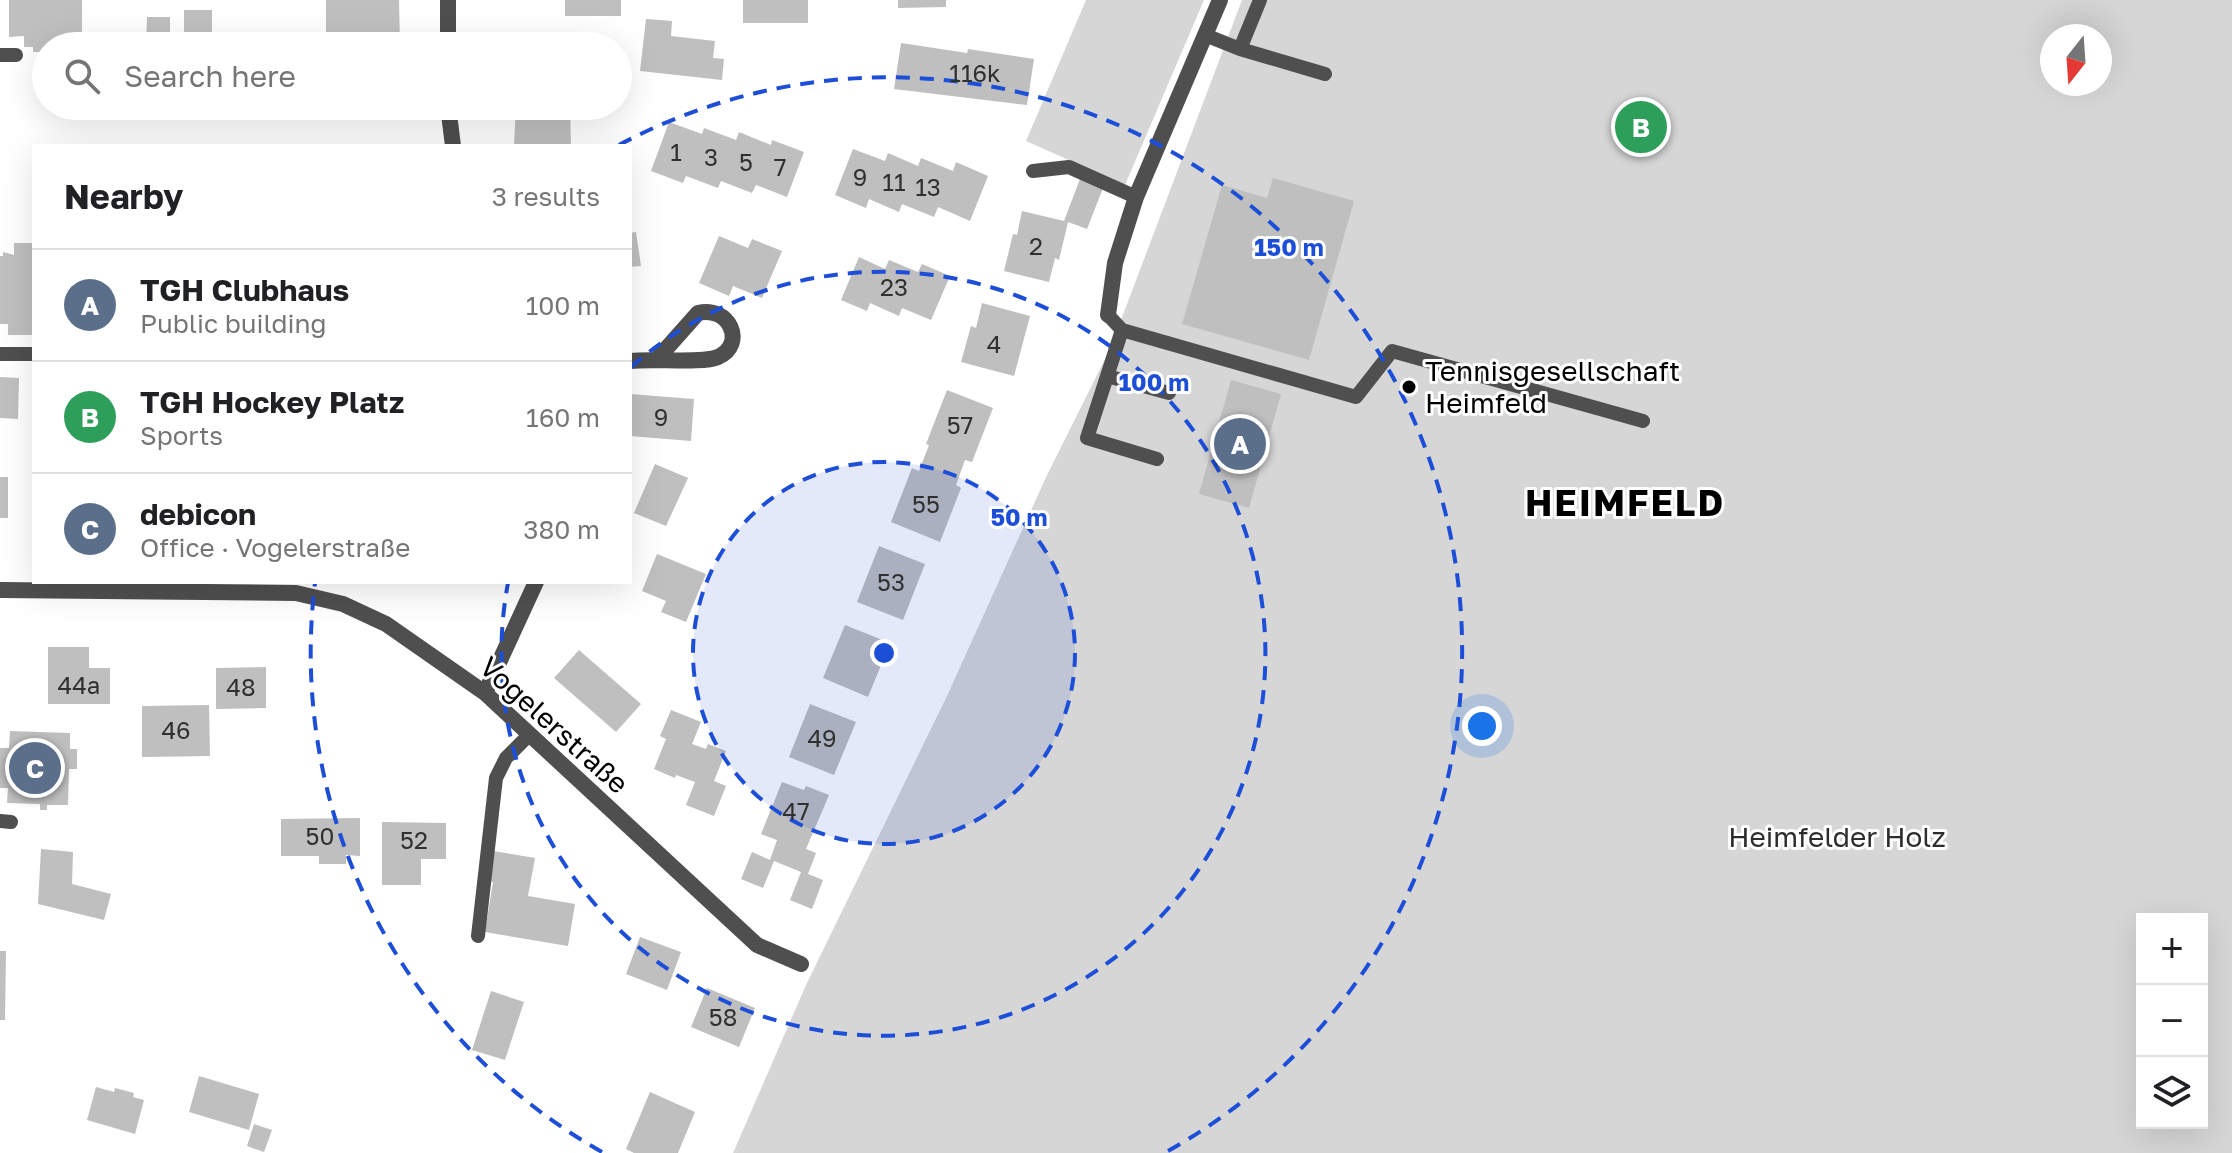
<!DOCTYPE html>
<meta charset="utf-8">
<style>
:root{--surface:#fff;--page:#f2f2f2;--text:#202124;--muted:#757577;--line:#e0e0e0;--accent:#db2777}
body{margin:0;font-family:"Golos Text",sans-serif;background:var(--page);color:var(--text)}
.controls{position:absolute;right:24px;bottom:24px;display:grid;overflow:hidden;border-radius:0px;box-shadow:0 8px 32px #0002}
.controls button{width:72px;height:72px;display:grid;place-items:center;padding:0;border:0;border-bottom:2px solid var(--line);background:var(--surface);color:var(--text);font:40px sans-serif}
.compass{position:absolute;left:2040px;top:24px;width:72px;height:72px;border-radius:50%;background:var(--surface);box-shadow:0 8px 32px #0002;rotate:197deg}
.you{position:absolute;left:1482px;top:726px;width:28px;height:28px;margin:-20px;border:6px solid #fff;border-radius:50%;background:#1a73e8;box-shadow:0 0 0 12px #1a73e833}
.badge{display:grid;place-items:center;width:52px;height:52px;border-radius:50%;background:var(--accent);color:#fff;font-size:26px;font-weight:700}
.pin{position:absolute;translate:-50% -50%;border:4px solid #fff;box-shadow:0 2px 8px #0006}
.list{margin:0;padding:0;list-style:none}
h2{display:flex;justify-content:space-between;align-items:center;height:104px;margin:0;padding:0 32px;font-size:34px}
h2 small{font-size:26px;font-weight:400;color:var(--muted)}
.list li{display:grid;grid-template-columns:52px 1fr auto;gap:24px;align-items:center;box-sizing:border-box;height:112px;padding:0 32px;border-top:2px solid var(--line)}
.list b{display:block;font-size:30px;white-space:nowrap}
.list p{margin:0;font-size:26px;white-space:nowrap;color:var(--muted)}
.list em{font-size:26px;font-style:normal;color:var(--muted)}
.icon{flex:none;width:44px;height:44px;fill:none;stroke:currentColor;stroke-width:2;stroke-linecap:round;stroke-linejoin:round}
.map{position:relative;flex:none;width:2232px;height:1153px;overflow:hidden}
.search{position:absolute;background:var(--surface);box-shadow:0 8px 32px #0002;left:32px;top:32px;width:600px;height:88px;display:flex;align-items:center;gap:20px;box-sizing:border-box;padding:0 28px;border-radius:44px;color:var(--muted);font-size:30px}
.panel{position:absolute;background:var(--surface);box-shadow:0 8px 32px #0002;left:32px;top:144px;width:600px;height:440px;border-radius:0px}
.map>svg:first-child{display:block}
.green{fill:#d6d6d6;fill-rule:evenodd}
.building{fill:#bfbfbf}
.lines{fill:none;stroke-linecap:round;stroke-linejoin:round}
.lane{stroke:#4f4f4f;stroke-width:14}
.street{stroke:#4f4f4f;stroke-width:16}
.ring{fill:none;stroke:#1d4ed8;stroke-width:4;stroke-dasharray:14 10}
.poi-dot{fill:#000;stroke:#fff;stroke-width:3}
.labels{text-anchor:middle;stroke-width:6;stroke-linejoin:round;paint-order:stroke}
.number-label{font-size:24px;fill:#303030}
.poi-label{font-size:28px;fill:#000;stroke:#fff;text-anchor:start}
.street-label{font-size:28px;fill:#000;stroke:#fff}
.park-label{font-size:28px;fill:#2d2d2d;stroke:#fff}
.district-label{font-size:36px;font-weight:bold;letter-spacing:2px;fill:#000;stroke:#fff}
.centre{fill:#1d4ed8;stroke:#fff;stroke-width:4}
.ring-label{font-size:24px;text-anchor:middle;font-weight:bold;fill:#1d4ed8;stroke:#fff;stroke-width:6;stroke-linejoin:round;paint-order:stroke}
</style>
<div class="map">
<svg width="2232" height="1153" viewBox="0 0 2232 1153">
<rect width="100%" height="100%" fill="#fff"/>
<path class="green" d="M 1086,0 L 1204,0 L 1125,185 L 1026,141 Z
M 1242,0 L 2232,0 L 2232,1153 L 733,1153 L 806,985 L 947,696 L 1047,475 L 1110,349 ZM 2052,36 L 2100,36 L 2100,84 L 2052,84 ZM 2142,919 L 2202,919 L 2202,1123 L 2142,1123 Z"/>
<path class="building" d="M 9,0 L 82,0 L 82,46 L 46,46 L 46,52 L 33,52 L 33,47 L 24,47 L 24,36 L 9,37 Z
M 326,0 L 399,0 L 400,44 L 336,46 L 336,38 L 326,38 Z
M 565,0 L 621,0 L 621,16 L 565,16 Z
M 743,0 L 808,0 L 808,23 L 743,23 Z
M 898,0 L 946,0 L 946,7 L 898,8 Z
M 184,10 L 212,10 L 212,41 L 184,41 Z
M 147,17 L 170,17 L 170,46 L 146,46 Z
M 646,19 L 672,21 L 671,36 L 715,41 L 713,58 L 724,59 L 722,80 L 640,71 Z
M 901,43 L 967,53 L 968,49 L 1034,59 L 1027,105 L 894,89 Z
M 516,106 L 570,106 L 571,146 L 514,145 Z
M 669,122 L 702,134 L 704,128 L 736,140 L 739,132 L 771,145 L 772,140 L 804,152 L 787,197 L 756,185 L 752,193 L 721,181 L 718,188 L 686,176 L 683,183 L 651,171 Z
M 853,149 L 885,161 L 888,153 L 918,166 L 921,158 L 953,171 L 956,162 L 988,176 L 970,221 L 938,207 L 934,217 L 902,204 L 899,212 L 869,199 L 866,208 L 835,195 Z
M 1273,178 L 1354,201 L 1309,360 L 1182,324 L 1222,185 L 1267,198 Z
M 1080,179 L 1103,188 L 1087,229 L 1068,222 L 1059,260 L 1055,258 L 1049,282 L 1004,271 L 1013,234 L 1017,235 L 1022,211 L 1064,221 Z
M 636,232 L 641,266 L 630,267 L 630,233 Z
M 719,236 L 748,248 L 752,239 L 782,251 L 762,298 L 733,286 L 729,296 L 699,283 Z
M 14,243 L 34,243 L 34,335 L 8,335 L 8,324 L 0,324 L 0,256 L 3,256 L 3,252 L 14,255 Z
M 859,257 L 885,269 L 889,260 L 918,272 L 922,264 L 950,276 L 931,320 L 902,308 L 899,316 L 870,303 L 867,311 L 841,300 Z
M 982,303 L 1030,316 L 1014,376 L 961,362 L 971,326 L 976,328 Z
M 0,377 L 19,378 L 18,419 L 0,418 Z
M 1231,380 L 1281,394 L 1249,508 L 1199,494 Z
M 947,390 L 993,408 L 972,462 L 965,460 L 956,485 L 961,488 L 940,542 L 891,522 L 912,468 L 919,471 L 929,445 L 926,444 Z
M 630,394 L 694,399 L 691,441 L 630,436 Z
M 655,464 L 688,478 L 666,526 L 634,513 Z
M 0,477 L 8,477 L 8,518 L 0,518 Z
M 879,546 L 925,564 L 903,620 L 857,602 Z
M 657,554 L 706,574 L 686,622 L 661,612 L 666,601 L 642,591 Z
M 845,625 L 890,643 L 868,697 L 823,678 Z
M 48,647 L 89,647 L 89,668 L 110,668 L 110,704 L 48,704 Z
M 579,650 L 641,704 L 616,732 L 554,678 Z
M 266,667 L 266,708 L 216,709 L 216,668 Z
M 810,704 L 856,722 L 834,775 L 789,757 Z
M 209,705 L 210,756 L 142,757 L 142,706 Z
M 671,710 L 701,722 L 692,744 L 706,749 L 708,744 L 726,751 L 714,781 L 726,786 L 714,816 L 686,805 L 695,782 L 676,775 L 675,778 L 654,769 L 666,739 L 660,736 Z
M 10,731 L 70,733 L 70,749 L 77,749 L 77,769 L 69,769 L 68,805 L 47,805 L 47,810 L 40,810 L 40,804 L 7,803 L 8,788 L 0,788 L 0,748 L 9,748 Z
M 782,782 L 804,790 L 806,786 L 829,795 L 806,849 L 816,853 L 808,874 L 823,880 L 812,909 L 790,900 L 801,872 L 774,861 L 763,888 L 741,879 L 752,852 L 770,860 L 777,840 L 761,834 Z
M 360,818 L 360,856 L 346,855 L 346,864 L 319,864 L 319,856 L 281,856 L 281,819 Z
M 382,822 L 446,823 L 446,859 L 421,859 L 421,885 L 382,885 Z
M 41,849 L 73,852 L 72,884 L 111,894 L 104,920 L 38,904 Z
M 493,851 L 535,858 L 528,896 L 575,904 L 568,946 L 485,932 L 493,882 L 488,881 Z
M 640,937 L 681,952 L 667,990 L 626,974 Z
M 0,951 L 6,951 L 5,1020 L 0,1020 Z
M 707,988 L 755,1008 L 739,1047 L 691,1027 Z
M 491,991 L 524,1002 L 505,1060 L 472,1050 Z
M 199,1076 L 259,1094 L 249,1130 L 189,1112 Z
M 96,1087 L 114,1092 L 115,1088 L 134,1093 L 133,1097 L 144,1100 L 135,1134 L 87,1120 Z
M 650,1092 L 695,1112 L 678,1153 L 634,1153 L 626,1149 Z
M 254,1124 L 272,1130 L 264,1152 L 247,1146 Z"/>
<g class="lines">
<path class="lane" d="M 1205,35 L 1240,49 L 1260,0
M 1240,49 L 1325,74
M 0,55 L 16,55
M 1033,171 L 1069,167 L 1136,197
M 1108,315 L 1122,330 L 1356,397 L 1392,351 L 1643,421
M 1122,330 L 1087,438 L 1157,459
M 0,354 L 34,354
M 1107,376 L 1169,393
M 0,821 L 11,822
M 478,936 L 496,778 L 506,758 L 530,734"/>
<path class="street" d="M 448,46 L 448,0
M 448,106 L 453,146
M 1108,315 L 1115,263 L 1136,197 L 1220,0
M 630,361 C 653,358 701,364 718,357 C 747,344 729,305 698,313 L 658,358
M 0,590 L 296,593 L 343,604 L 386,624 L 485,693 L 757,945 L 801,964
M 485,693 L 536,582"/>
</g>
<circle cx="884" cy="653" r="191" fill="#1d4ed8" fill-opacity=".12"/>
<g class="ring">
<circle cx="884" cy="653" r="191"/>
<path d="M631 367A382 382 0 1 1 508 583"/>
<path d="M602 1152A573 573 0 0 1 315 583M619 145A573 573 0 0 1 1166 1152"/>
</g>
<circle class="poi-dot" cx="1409" cy="387" r="8"/>
<g class="labels">
<g class="number-label">
<text x="975" y="82">116k</text>
<text x="676" y="161">1</text>
<text x="711" y="166">3</text>
<text x="746" y="171">5</text>
<text x="780" y="176">7</text>
<text x="860" y="186">9</text>
<text x="894" y="191">11</text>
<text x="928" y="196">13</text>
<text x="1036" y="255">2</text>
<text x="894" y="296">23</text>
<text x="994" y="353">4</text>
<text x="661" y="426">9</text>
<text x="960" y="434">57</text>
<text x="926" y="513">55</text>
<text x="891" y="591">53</text>
<text x="79" y="694">44a</text>
<text x="241" y="696">48</text>
<text x="176" y="739">46</text>
<text x="822" y="747">49</text>
<text x="796" y="820">47</text>
<text x="320" y="845">50</text>
<text x="414" y="849">52</text>
<text x="723" y="1026">58</text>
</g>
<g class="poi-label">
<text x="1425" y="381">Tennisgesellschaft<tspan x="1425" dy="32">Heimfeld</tspan></text>
</g>
<g class="street-label">
<text transform="translate(554 725) rotate(42)" y="10">Vogelerstraße</text>
</g>
<g class="park-label">
<text x="1837" y="847">Heimfelder Holz</text>
</g>
<g class="district-label">
<text x="1625" y="516">HEIMFELD</text>
</g>
</g>
<circle cx="884" cy="653" r="12" class="centre"/>
<g class="ring-label">
<text x="1289" y="256">150 m</text>
<text x="1154" y="391">100 m</text>
<text x="1019" y="526">50 m</text>
</g>
</svg>
<div class="controls">
<button>+</button>
<button>−</button>
<button><svg class="icon" aria-label="layers" viewBox="0 0 24 24"><path d="M12 4l9 5-9 5-9-5zM3 14l9 5 9-5"/></svg></button>
</div>
<svg class="compass" viewBox="-18 -18 36 36"><path d="M0-13l5 13h-10z" fill="#e53935"/><path d="M0 13l5-13h-10z" fill="#757577"/></svg>
<div class="you"></div>
<div class="pin badge" style="left:1240px;top:444px;background:#5c6f8a">A</div>
<div class="pin badge" style="left:1641px;top:127px;background:#2e9e5b">B</div>
<div class="pin badge" style="left:35px;top:768px;background:#5c6f8a">C</div>
<div class="search"><svg class="icon" aria-label="search" viewBox="0 0 24 24"><circle cx="10" cy="10" r="6"/><path d="M15 15l6 6"/></svg>Search here</div>
<section class="panel">
<h2>Nearby<small>3 results</small></h2>
<ul class="list">
<li><span class="badge" style="background:#5c6f8a">A</span><div><b>TGH Clubhaus</b><p>Public building</p></div><em>100 m</em></li>
<li><span class="badge" style="background:#2e9e5b">B</span><div><b>TGH Hockey Platz</b><p>Sports</p></div><em>160 m</em></li>
<li><span class="badge" style="background:#5c6f8a">C</span><div><b>debicon</b><p>Office · Vogelerstraße</p></div><em>380 m</em></li>
</ul>
</section>
</div>
